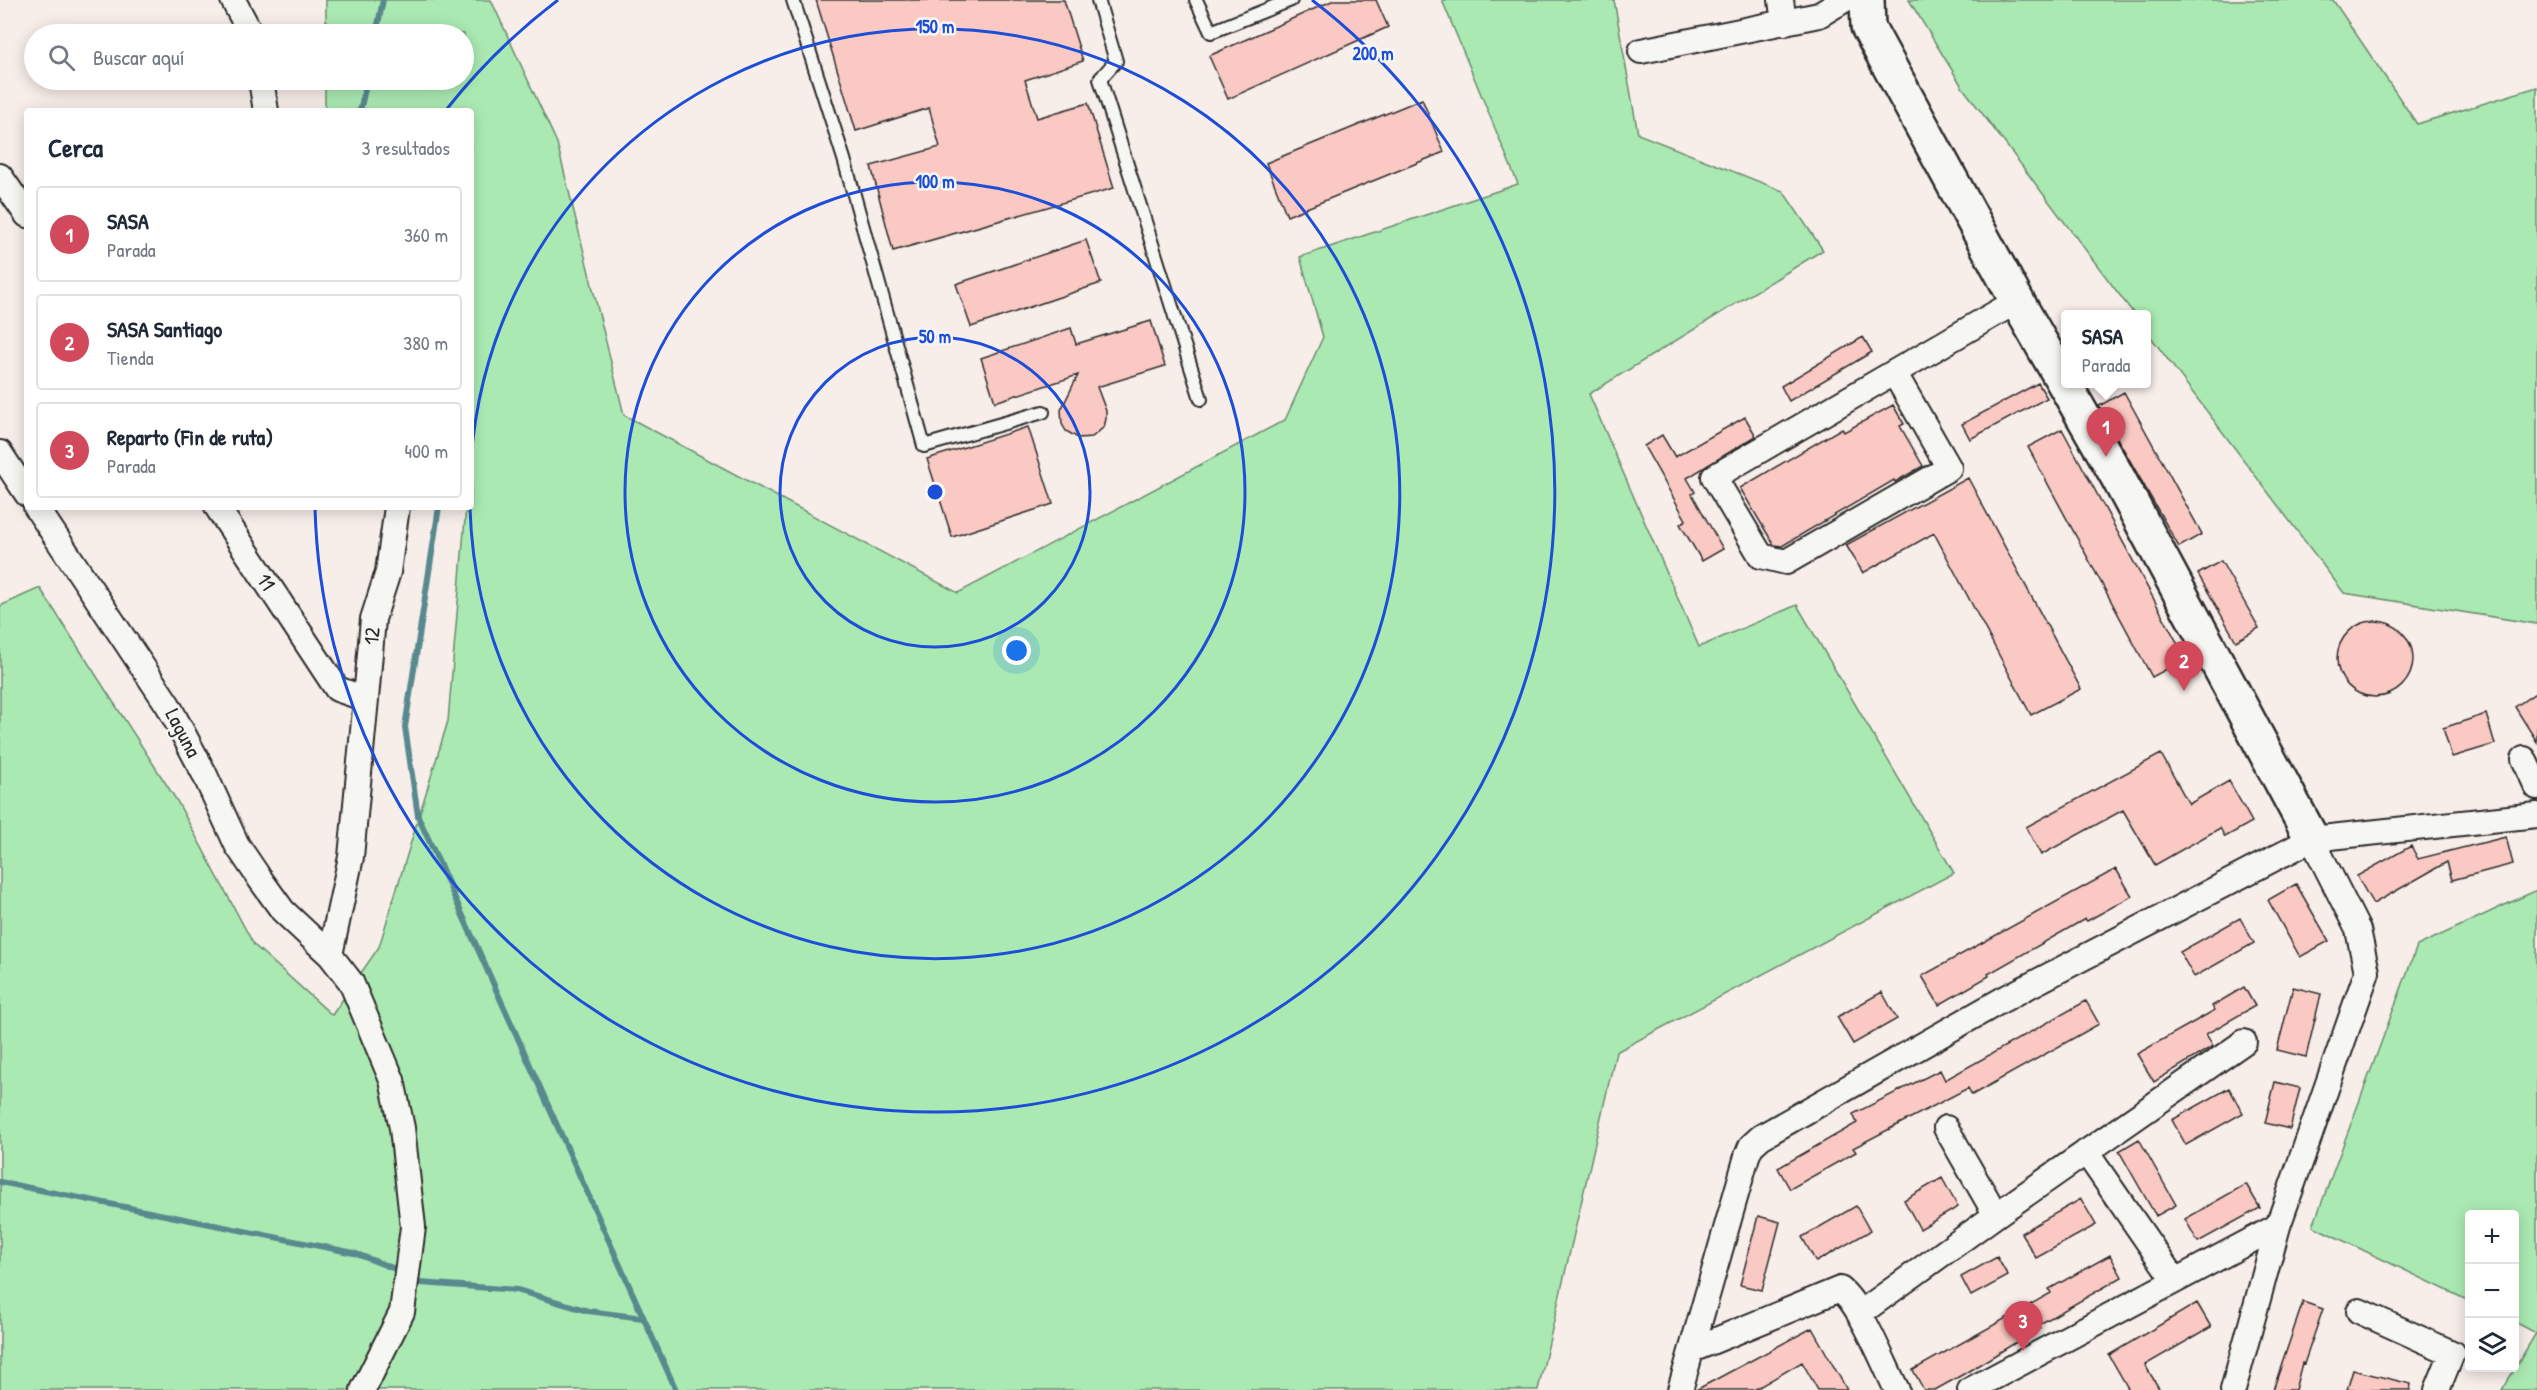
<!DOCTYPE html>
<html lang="es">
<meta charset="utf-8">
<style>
:root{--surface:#fff;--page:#f2f2f3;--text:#1f2937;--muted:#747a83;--line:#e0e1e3;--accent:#d1495b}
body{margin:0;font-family:"Patrick Hand",sans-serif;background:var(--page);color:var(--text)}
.controls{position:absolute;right:18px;bottom:18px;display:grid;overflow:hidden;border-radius:6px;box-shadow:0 3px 15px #0003}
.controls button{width:54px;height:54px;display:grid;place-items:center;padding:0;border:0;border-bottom:2px solid var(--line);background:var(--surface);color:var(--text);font:30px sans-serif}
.you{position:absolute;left:1017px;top:651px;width:21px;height:21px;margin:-15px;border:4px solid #fff;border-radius:50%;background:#1a73e8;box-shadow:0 0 0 9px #1a73e833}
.badge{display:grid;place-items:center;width:39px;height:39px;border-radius:50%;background:var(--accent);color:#fff;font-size:20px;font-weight:700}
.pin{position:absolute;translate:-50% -50px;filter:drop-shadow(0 2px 3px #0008)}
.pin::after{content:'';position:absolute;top:32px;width:21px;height:18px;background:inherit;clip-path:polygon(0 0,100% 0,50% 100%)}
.popup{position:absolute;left:2061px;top:310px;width:90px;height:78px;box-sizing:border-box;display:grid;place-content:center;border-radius:6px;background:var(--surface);filter:drop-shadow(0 2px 4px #0005);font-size:20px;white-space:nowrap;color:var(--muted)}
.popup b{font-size:22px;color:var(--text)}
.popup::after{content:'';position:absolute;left:50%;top:100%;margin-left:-12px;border:12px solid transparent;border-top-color:var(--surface)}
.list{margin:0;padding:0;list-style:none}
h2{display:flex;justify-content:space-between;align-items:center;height:78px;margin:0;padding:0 24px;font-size:26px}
h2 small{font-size:20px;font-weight:400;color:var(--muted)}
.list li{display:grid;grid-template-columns:39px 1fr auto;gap:18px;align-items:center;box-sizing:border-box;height:96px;margin:0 12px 12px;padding:0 12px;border:2px solid var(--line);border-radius:6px}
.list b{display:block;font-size:22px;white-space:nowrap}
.list p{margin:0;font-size:20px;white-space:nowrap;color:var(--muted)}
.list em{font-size:20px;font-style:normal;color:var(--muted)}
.icon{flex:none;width:33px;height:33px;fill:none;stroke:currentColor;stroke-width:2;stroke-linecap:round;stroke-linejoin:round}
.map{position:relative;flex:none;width:2537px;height:1390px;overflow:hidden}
.search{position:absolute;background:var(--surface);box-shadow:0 3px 15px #0003;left:24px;top:24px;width:450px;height:66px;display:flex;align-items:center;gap:15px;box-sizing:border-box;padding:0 21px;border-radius:33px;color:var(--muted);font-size:22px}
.panel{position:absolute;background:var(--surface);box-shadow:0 3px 15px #0003;left:24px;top:108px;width:450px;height:402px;border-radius:6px}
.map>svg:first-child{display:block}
.green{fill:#aaeab2;stroke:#6a8a6e;stroke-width:1.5}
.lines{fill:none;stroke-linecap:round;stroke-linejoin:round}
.stream{stroke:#59898e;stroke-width:6}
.building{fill:#fac9c3;stroke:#2b2b2b;stroke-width:1.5}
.lane-casing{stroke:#2b2b2b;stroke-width:16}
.street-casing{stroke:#2b2b2b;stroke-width:28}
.secondary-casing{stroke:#2b2b2b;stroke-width:38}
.lane{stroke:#f6f6f2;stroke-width:12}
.street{stroke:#f6f6f2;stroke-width:24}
.secondary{stroke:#f6f6f2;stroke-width:33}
.ring{fill:none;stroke:#1d4ed8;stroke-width:3}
.labels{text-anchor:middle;stroke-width:5;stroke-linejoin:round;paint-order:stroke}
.street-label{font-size:21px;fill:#2b2b2b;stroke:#f6f6f2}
.centre{fill:#1d4ed8;stroke:#f6f6f2;stroke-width:3}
.ring-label{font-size:18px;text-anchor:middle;font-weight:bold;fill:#1d4ed8;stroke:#f6f6f2;stroke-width:5;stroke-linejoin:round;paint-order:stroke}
</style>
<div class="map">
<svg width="2537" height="1390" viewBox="0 0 2537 1390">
<rect width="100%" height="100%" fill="#f7ede9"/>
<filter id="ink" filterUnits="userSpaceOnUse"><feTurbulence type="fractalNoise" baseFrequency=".0167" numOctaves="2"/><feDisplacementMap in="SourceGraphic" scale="12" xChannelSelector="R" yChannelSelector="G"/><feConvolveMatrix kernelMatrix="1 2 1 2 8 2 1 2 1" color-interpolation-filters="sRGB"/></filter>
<g filter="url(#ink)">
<path class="green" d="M 326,0 L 491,0 L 557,143 L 624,415 L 958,593 L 1285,420 L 1323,337 L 1300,257 L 1518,184 L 1442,0 L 1614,0 L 1638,134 L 1783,191 L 1823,250 L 1589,394 L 1699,647 L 1797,605 L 1954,873 L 1616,1052 L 1538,1390 L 0,1390 L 0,606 L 40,588 L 177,801 L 254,945 L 332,1015 L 379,947 L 448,721 L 466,507 L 471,507 L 471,111 L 325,111 L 325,80 L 464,80 L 464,34 L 326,34 Z
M 1909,0 L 2333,0 L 2417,124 L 2537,87 L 2537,624 L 2344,593 L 2147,332 L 2146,314 L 2134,314 L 1963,88 Z
M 2537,890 L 2537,1390 L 2502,1390 L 2536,1333 L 2515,1322 L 2514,1214 L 2470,1214 L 2469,1301 L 2313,1226 L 2417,946 Z"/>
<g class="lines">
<path class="stream" d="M 376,34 L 383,0
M 360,111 L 367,80
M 439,507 L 405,727 L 418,816 L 676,1390
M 0,1182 L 354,1253 L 403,1272
M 421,1283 L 517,1290 L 588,1311 L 643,1318"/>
</g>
<path class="building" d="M 816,0 L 1064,0 L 1083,61 L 1025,80 L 1037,118 L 1088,103 L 1114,188 L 893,251 L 871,166 L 940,147 L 929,108 L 856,131 Z
M 1334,0 L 1376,0 L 1388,27 L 1228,99 L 1209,56 Z
M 1422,99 L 1444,152 L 1287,216 L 1266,163 Z
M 1086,240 L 1101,283 L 971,327 L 956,284 Z
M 1151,321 L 1165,366 L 1097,387 L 1106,411 L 1106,419 L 1104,427 L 1092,437 L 1078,438 L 1066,431 L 1062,424 L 1061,410 L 1078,375 L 995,402 L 981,358 L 1071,328 L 1076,344 Z
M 1863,337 L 1872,352 L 1789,401 L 1781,386 Z
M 2038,383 L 2047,398 L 1970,439 L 1962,424 Z
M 2124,392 L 2202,534 L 2179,547 L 2099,406 Z
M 1893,405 L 1904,424 L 1900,426 L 1923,466 L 1895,482 L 1894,480 L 1782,546 L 1774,545 L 1740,488 L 1842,428 L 1844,432 Z
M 1745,417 L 1756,436 L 1687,478 L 1695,492 L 1692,494 L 1723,549 L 1702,561 L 1680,524 L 1686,520 L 1644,446 L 1662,435 L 1675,457 Z
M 1028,427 L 1053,504 L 952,537 L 927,459 Z
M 2062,429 L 2186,659 L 2152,677 L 2028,447 Z
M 1968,478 L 2081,689 L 2031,715 L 1934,533 L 1863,573 L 1846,545 Z
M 2221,561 L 2259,628 L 2236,641 L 2198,574 Z
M2337 659a38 38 0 1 1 76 0a38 38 0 1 1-76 0Z
M 2537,692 L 2537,742 L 2515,707 Z
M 2486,714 L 2495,744 L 2452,757 L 2443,728 Z
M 2161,754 L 2189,804 L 2229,781 L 2252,822 L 2225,837 L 2220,828 L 2155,865 L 2123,810 L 2041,855 L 2026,827 Z
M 2506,837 L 2513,864 L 2452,880 L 2447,862 L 2373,904 L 2357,876 L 2411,846 L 2418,859 Z
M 2116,869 L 2132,896 L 2087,921 L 2085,919 L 1988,974 L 1989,976 L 1939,1005 L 1922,976 Z
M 2296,884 L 2329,941 L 2300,957 L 2268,900 Z
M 2240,918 L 2254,943 L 2194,977 L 2180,952 Z
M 2244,987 L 2255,1006 L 2206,1034 L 2213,1046 L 2154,1082 L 2137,1054 L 2215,1010 L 2212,1006 Z
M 2293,987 L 2321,994 L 2306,1057 L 2277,1050 Z
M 1882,992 L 1897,1019 L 1853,1044 L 1837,1017 Z
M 2086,1001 L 2099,1024 L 1972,1095 L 1968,1088 L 1853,1148 L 1856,1152 L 1790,1189 L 1778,1168 L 1857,1123 L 1853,1114 L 1940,1070 L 1945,1080 Z
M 2275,1082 L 2300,1088 L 2290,1129 L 2265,1123 Z
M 2229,1088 L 2243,1113 L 2186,1145 L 2172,1120 Z
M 2139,1139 L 2176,1205 L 2156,1216 L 2119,1151 Z
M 1942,1178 L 1958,1207 L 1920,1229 L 1904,1200 Z
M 2246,1184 L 2260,1208 L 2198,1242 L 2185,1219 Z
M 2081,1199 L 2096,1225 L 2036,1258 L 2021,1233 Z
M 1856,1206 L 1870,1231 L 1816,1262 L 1802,1237 Z
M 1758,1216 L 1780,1222 L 1762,1290 L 1740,1285 Z
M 2110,1255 L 2122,1277 L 2038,1325 L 2040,1328 L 1962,1375 L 1935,1390 L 1924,1390 L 1913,1370 L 2051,1293 L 2049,1289 Z
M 1997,1257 L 2008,1276 L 1971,1296 L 1961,1277 Z
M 2303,1302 L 2323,1309 L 2304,1364 L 2302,1363 L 2295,1390 L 2273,1390 Z
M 2197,1303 L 2211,1327 L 2145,1365 L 2160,1390 L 2129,1390 L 2109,1355 Z
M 1812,1328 L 1847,1390 L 1818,1390 L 1802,1362 L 1754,1390 L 1696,1390 Z
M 2353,1370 L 2411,1384 L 2410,1390 L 2347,1390 Z"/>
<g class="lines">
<g class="lane-casing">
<path id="lane" d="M 793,0 L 844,159 L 924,446 L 1043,412
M 1098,0 L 1116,61 L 1100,79 L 1201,399
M 1196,0 L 1211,32 L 1291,0"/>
</g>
<g class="street-casing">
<path id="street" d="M 233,0 L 251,34
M 1781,0 L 1784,23
M 1641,51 L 1819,15 L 1844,0
M 261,80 L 266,111
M 0,176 L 27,215
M 1895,374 L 1949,468 L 1786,562 L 1761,556 L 1714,477 L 2017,301
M 0,453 L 27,494
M 36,507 L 168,705 L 204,773 L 237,845 L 260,879 L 283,911 L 330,955 L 351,982 L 392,1080 L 402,1128 L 413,1227 L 402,1312 L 363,1390
M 217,507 L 337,689 L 366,699 L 373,619 L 388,572 L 397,507
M 2524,759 L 2537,787
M 330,955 L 351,857 L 366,699
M 1946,1128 L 1996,1215
M 2086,1152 L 2175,1281
M 2359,1311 L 2452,1353 L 2437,1390
M 1859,1314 L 1996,1215 L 2244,1042
M 1692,1350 L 1840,1289 C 1861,1305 1884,1365 1897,1390
M 1680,1390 L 1747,1156 L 1751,1146 L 1761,1137 L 2002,1000 L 2312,839 L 2537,815
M 1970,1390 L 2278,1226
M 2233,1390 L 2278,1226 L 2367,972 L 2358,930 L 2312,839"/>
</g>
<g class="secondary-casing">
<path id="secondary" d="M 1867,0 L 1868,27 L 2017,301 L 2116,474 L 2312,839"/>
</g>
<use href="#lane" class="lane"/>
<use href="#street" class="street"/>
<use href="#secondary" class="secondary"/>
</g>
</g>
<g class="ring">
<circle cx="935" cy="492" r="155"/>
<circle cx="935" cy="492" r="310"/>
<path d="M471 460A465 465 0 1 1 470 508"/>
<path d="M446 110A620 620 0 0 1 558 0M1312 0A620 620 0 1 1 315 508"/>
</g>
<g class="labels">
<g class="street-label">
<text transform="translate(266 582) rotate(57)" y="7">11</text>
<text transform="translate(372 636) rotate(-84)" y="7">12</text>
<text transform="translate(183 733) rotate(62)" y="7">Laguna</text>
</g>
</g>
<circle cx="935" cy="492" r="9" class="centre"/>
<g class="ring-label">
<text x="935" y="33">150 m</text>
<text x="1373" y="60">200 m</text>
<text x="935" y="188">100 m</text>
<text x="935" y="343">50 m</text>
</g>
</svg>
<div class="controls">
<button>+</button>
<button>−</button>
<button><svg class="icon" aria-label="layers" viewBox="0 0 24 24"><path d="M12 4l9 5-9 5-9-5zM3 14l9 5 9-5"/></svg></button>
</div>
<div class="you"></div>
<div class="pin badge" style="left:2106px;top:457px">1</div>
<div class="popup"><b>SASA</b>Parada</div>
<div class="pin badge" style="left:2184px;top:691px">2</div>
<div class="pin badge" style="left:2023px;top:1351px">3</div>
<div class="search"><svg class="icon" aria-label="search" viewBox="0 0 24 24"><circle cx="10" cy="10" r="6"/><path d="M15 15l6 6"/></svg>Buscar aquí</div>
<section class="panel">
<h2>Cerca<small>3 resultados</small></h2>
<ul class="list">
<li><span class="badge">1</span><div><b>SASA</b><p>Parada</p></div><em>360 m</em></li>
<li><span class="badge">2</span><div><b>SASA Santiago</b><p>Tienda</p></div><em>380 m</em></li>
<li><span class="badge">3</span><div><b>Reparto (Fin de ruta)</b><p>Parada</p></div><em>400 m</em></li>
</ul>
</section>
</div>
